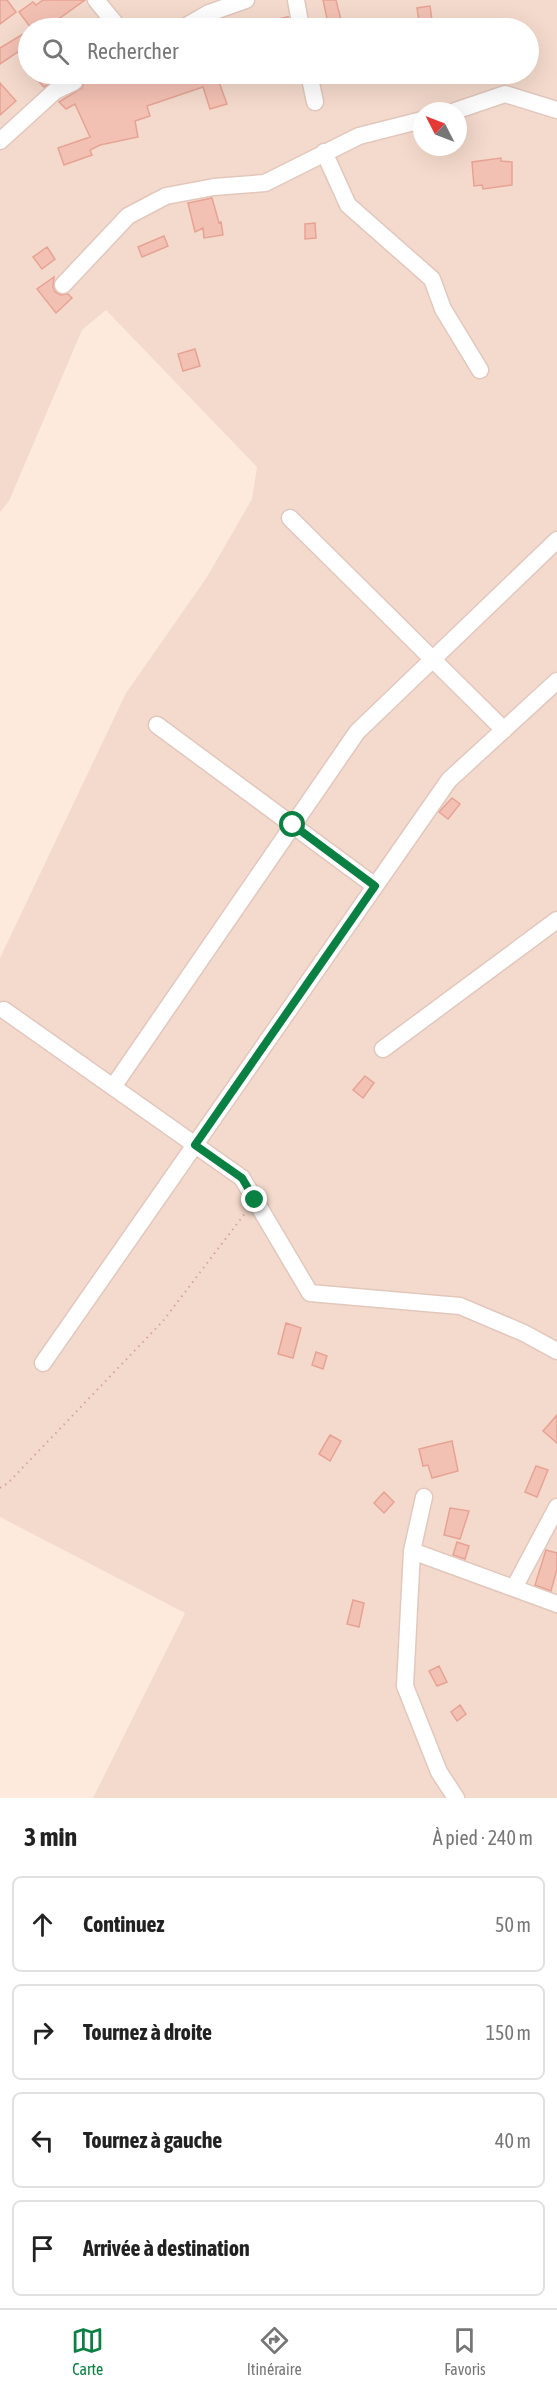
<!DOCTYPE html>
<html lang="fr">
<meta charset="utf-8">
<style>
:root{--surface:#fff;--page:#f2f2f2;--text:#222;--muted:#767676;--line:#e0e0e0;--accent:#0b8043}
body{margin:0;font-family:"Asap Condensed",sans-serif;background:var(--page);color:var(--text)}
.compass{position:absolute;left:413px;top:102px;width:54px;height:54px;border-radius:50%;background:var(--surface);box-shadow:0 6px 24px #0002;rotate:312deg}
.stop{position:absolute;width:18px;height:18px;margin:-14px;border:4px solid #0b8043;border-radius:50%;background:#fff}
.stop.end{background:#0b8043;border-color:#fff;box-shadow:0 2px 6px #0008}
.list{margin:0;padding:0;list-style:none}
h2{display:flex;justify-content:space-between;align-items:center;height:78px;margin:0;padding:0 24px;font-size:26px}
h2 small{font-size:20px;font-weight:400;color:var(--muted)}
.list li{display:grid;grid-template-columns:39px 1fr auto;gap:18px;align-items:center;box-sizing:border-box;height:96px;margin:0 12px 12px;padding:0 12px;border:2px solid var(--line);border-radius:9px}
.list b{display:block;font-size:22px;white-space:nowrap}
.list em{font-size:20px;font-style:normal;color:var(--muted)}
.icon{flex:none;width:33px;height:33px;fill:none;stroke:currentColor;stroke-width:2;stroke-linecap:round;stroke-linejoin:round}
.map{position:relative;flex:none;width:557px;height:1798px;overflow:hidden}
.search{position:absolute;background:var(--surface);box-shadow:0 6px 24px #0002;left:18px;right:18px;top:18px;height:66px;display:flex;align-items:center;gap:15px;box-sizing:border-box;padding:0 21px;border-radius:33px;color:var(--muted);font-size:22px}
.sheet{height:510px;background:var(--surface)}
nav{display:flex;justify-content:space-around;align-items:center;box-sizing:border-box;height:84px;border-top:2px solid var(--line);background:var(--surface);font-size:16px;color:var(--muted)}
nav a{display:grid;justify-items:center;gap:3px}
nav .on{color:var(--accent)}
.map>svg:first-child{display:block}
.residential{fill:#f4dacc;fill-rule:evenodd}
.building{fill:#f3c1b4;stroke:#e6a394;stroke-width:1.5}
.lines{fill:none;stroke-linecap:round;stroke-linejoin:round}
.minor-casing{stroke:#e2c7bd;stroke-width:19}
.path{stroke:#d7a498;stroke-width:2;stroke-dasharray:1.5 4.5;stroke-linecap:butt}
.minor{stroke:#fff;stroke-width:16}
.route{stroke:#0b8043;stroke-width:8}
</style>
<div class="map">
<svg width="557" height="1798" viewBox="0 0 557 1798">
<rect width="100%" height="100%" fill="#fdeadd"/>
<path class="residential" d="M 0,0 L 557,0 L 557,1798 L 93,1798 L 185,1613 L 0,1517 L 0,958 L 126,693 L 207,577 L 252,499 L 257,467 L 106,310 L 82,330 L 9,501 L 0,512 ZM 28,28 L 528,28 L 528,74 L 28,74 ZM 422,111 L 458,111 L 458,147 L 422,147 Z"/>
<path class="building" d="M 0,0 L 7,0 L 16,12 L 0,24 Z
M 43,0 L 85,0 L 46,28 L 31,28 L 19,12 L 33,2 L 36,5 Z
M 323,0 L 336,0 L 343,28 L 329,28 Z
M 430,6 L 433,28 L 420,28 L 417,8 Z
M 288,17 L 290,28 L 258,28 L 257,23 Z
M 28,31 L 28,45 L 0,64 L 0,48 Z
M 32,74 L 67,74 L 44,87 Z
M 80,74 L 216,74 L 227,104 L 210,109 L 203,87 L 147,106 L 150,116 L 135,121 L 138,137 L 100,145 L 90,150 L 92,155 L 64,165 L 58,148 L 90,137 L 75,104 L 66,109 L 59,102 L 82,88 L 84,82 Z
M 0,83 L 16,101 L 0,115 Z
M 501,158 L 501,161 L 512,162 L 512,185 L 483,189 L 482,185 L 474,186 L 472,162 Z
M 212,198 L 219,223 L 221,222 L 223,235 L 204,238 L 203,228 L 195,232 L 188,203 Z
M 315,223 L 316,238 L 305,239 L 305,224 Z
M 164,236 L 168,246 L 142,257 L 138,247 Z
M 47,247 L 55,259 L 42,269 L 33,257 Z
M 54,277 L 53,287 L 55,292 L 61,295 L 68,294 L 72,298 L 56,313 L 37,289 Z
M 195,349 L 200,366 L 183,371 L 178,354 Z
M 452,798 L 460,804 L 448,819 L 439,812 Z
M 365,1076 L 374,1083 L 363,1098 L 353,1090 Z
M 286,1323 L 301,1328 L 293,1358 L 278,1354 Z
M 316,1352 L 327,1356 L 323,1369 L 312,1365 Z
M 557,1415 L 557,1443 L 543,1431 Z
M 330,1435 L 341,1441 L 330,1461 L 319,1454 Z
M 452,1441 L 458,1471 L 432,1478 L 428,1465 L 423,1466 L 419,1449 Z
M 536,1466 L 548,1470 L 537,1497 L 525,1492 Z
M 384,1492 L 394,1502 L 384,1513 L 374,1503 Z
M 450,1508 L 469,1511 L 460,1539 L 444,1535 Z
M 457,1542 L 469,1546 L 465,1559 L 453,1555 Z
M 546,1550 L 557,1553 L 557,1569 L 551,1591 L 535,1585 Z
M 353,1600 L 364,1603 L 359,1627 L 347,1624 Z
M 439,1666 L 447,1682 L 437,1686 L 429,1671 Z
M 460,1705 L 466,1714 L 457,1721 L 451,1712 Z"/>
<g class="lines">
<g class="minor-casing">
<path id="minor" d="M 96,0 L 119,28
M 296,0 L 301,28
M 183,28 L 209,13 L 246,0
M 309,74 L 315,102
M 455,111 L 505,94 L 557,110
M 0,141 L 55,91 L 74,82
M 324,152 L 348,205 L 432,279 L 443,309 L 480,370
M 63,285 L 128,216 L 166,196 L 214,187 L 265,183 L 359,136 L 422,120
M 290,518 L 504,730
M 157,725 L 375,886
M 4,1010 L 242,1178 L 310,1293 L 460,1306 L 524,1333 L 557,1351
M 383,1049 L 557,920
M 113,1087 L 357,732 L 557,540
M 43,1363 L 449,780 L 557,681
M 424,1497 L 412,1551 L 405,1686 L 439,1772 L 456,1798
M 412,1551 L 557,1604
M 514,1588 L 557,1507"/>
</g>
<path class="path" d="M 0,1488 L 8,1483 L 163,1321 L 246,1212"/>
<use href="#minor" class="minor"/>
</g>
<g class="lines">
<path class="route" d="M 255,1200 L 242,1178 L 195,1145 L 375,886 L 293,825"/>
</g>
</svg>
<svg class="compass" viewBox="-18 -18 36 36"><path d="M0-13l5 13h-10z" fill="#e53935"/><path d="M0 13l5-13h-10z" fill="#767676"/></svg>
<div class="stop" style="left:293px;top:825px"></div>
<div class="stop end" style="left:255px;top:1200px"></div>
<div class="search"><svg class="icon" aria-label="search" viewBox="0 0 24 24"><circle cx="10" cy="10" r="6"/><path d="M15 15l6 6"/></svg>Rechercher</div>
</div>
<section class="sheet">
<h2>3 min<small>À pied · 240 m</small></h2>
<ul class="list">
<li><svg class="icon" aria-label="ahead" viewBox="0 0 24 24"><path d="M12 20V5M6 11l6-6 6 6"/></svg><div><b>Continuez</b></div><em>50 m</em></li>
<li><svg class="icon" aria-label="right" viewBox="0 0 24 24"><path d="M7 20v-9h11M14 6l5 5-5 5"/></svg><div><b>Tournez à droite</b></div><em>150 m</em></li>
<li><svg class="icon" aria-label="left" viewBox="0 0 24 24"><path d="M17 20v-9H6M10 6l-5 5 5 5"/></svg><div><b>Tournez à gauche</b></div><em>40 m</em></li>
<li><svg class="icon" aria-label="arrive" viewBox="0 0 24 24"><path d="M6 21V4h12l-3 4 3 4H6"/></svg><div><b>Arrivée à destination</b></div></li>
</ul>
</section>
<nav>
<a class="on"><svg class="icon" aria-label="map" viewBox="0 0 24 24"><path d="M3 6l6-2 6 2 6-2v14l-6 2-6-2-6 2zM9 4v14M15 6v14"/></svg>Carte</a>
<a><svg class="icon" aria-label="directions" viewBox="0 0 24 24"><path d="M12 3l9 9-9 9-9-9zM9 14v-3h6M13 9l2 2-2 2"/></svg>Itinéraire</a>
<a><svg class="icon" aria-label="saved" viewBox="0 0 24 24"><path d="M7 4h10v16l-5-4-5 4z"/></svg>Favoris</a>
</nav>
